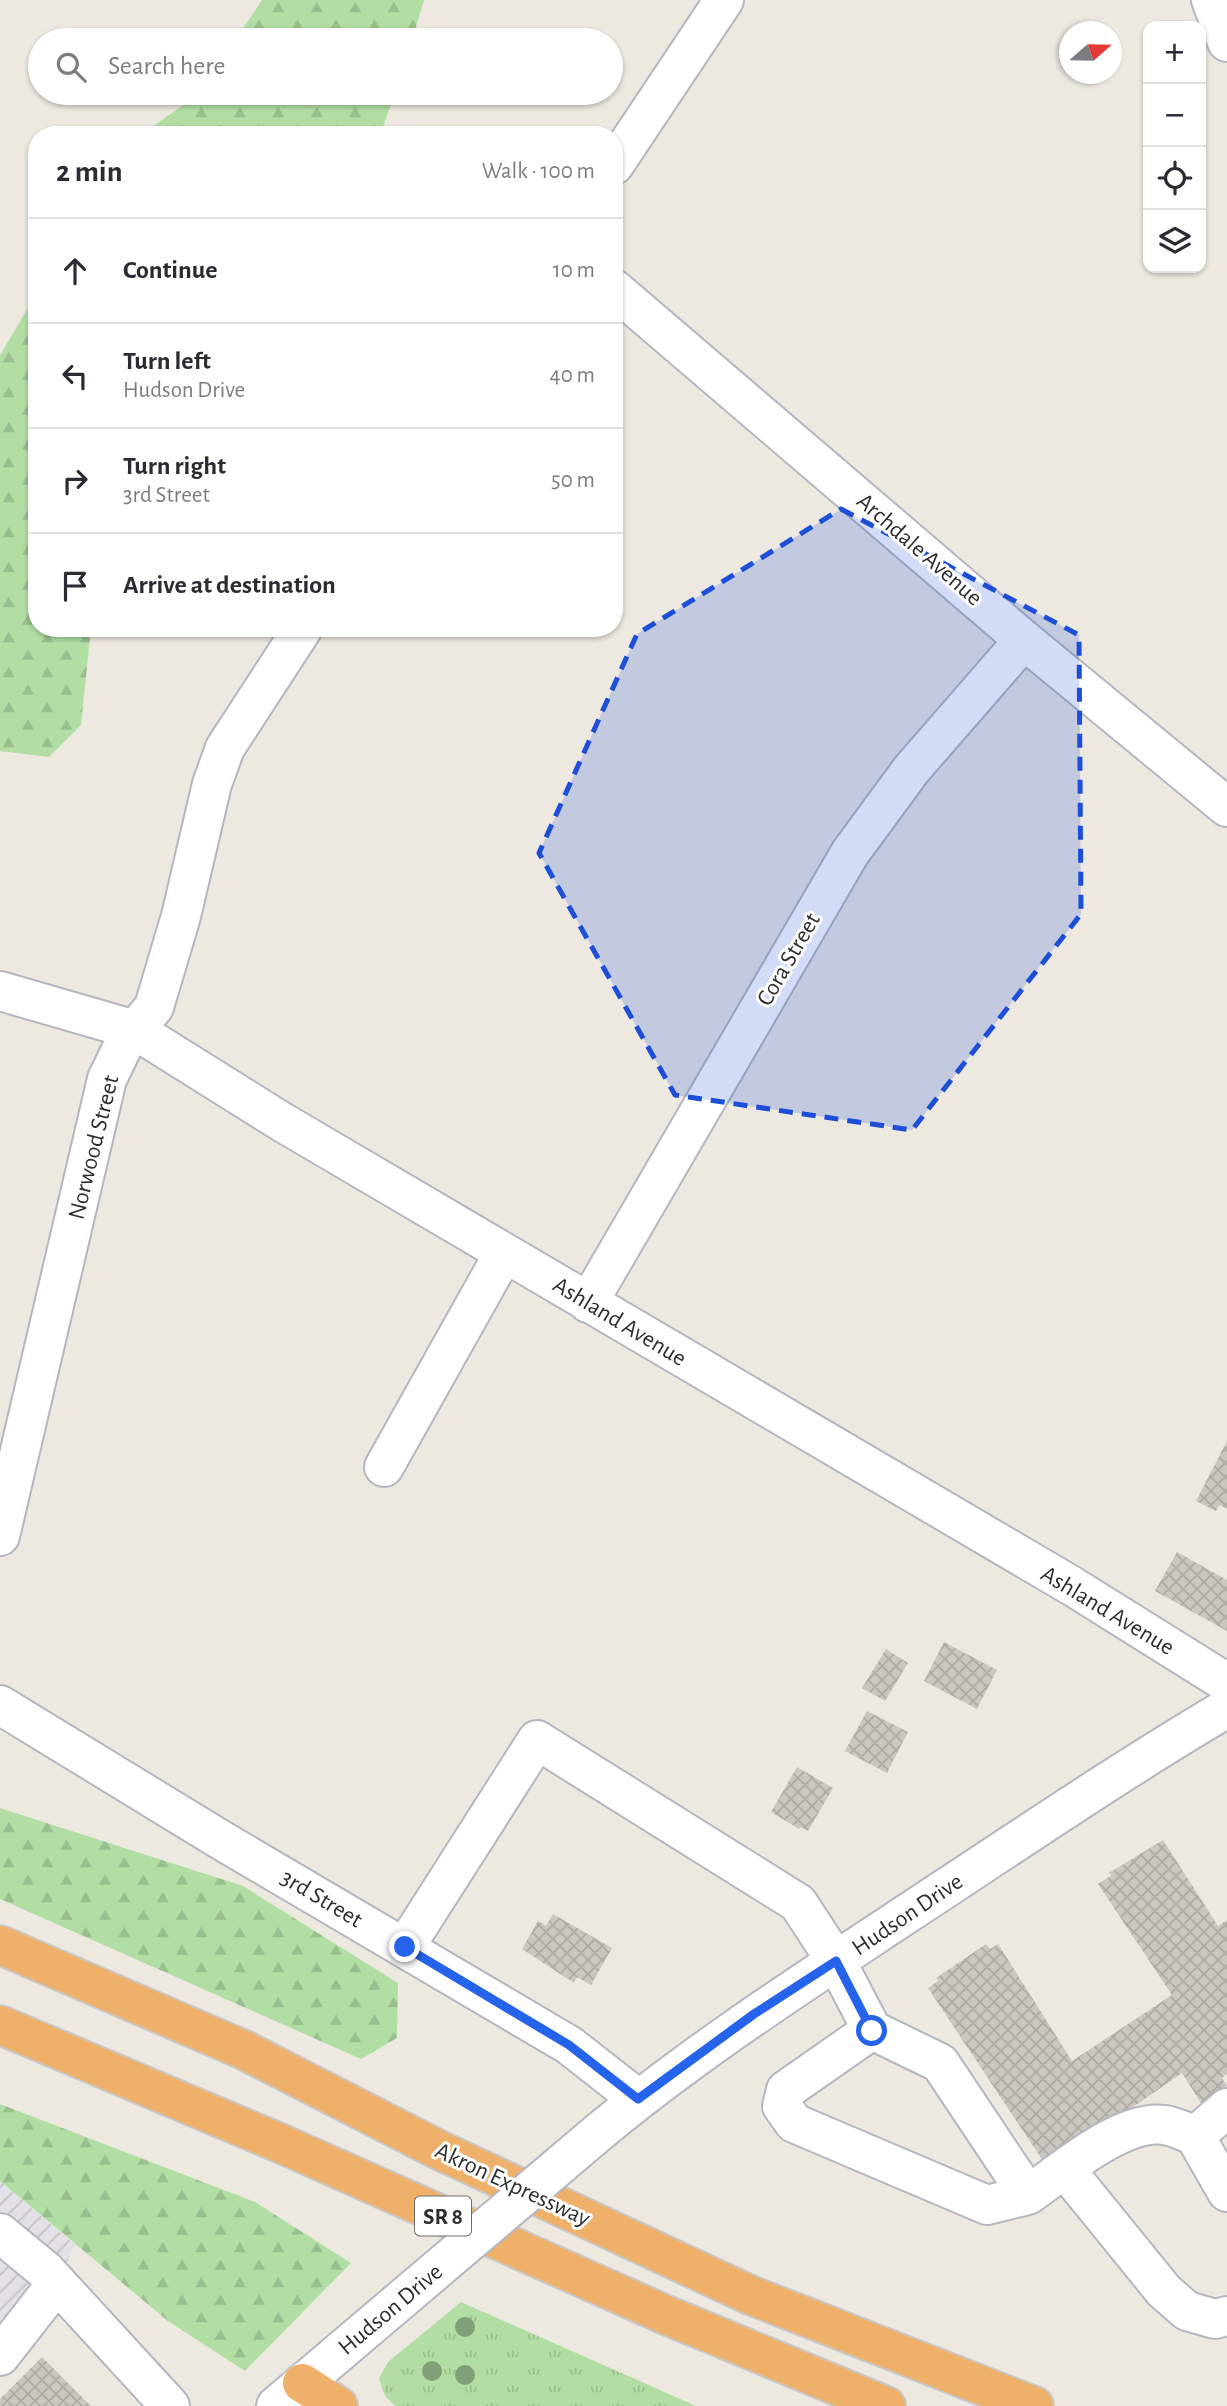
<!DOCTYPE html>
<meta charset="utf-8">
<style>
:root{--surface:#fff;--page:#f2f2f3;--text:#2b2b33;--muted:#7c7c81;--line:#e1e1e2}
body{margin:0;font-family:"Alegreya Sans",sans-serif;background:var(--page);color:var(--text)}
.controls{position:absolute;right:21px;top:21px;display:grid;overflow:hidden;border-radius:14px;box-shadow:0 2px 5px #0004}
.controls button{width:63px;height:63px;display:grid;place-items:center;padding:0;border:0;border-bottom:2px solid var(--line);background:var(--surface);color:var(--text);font:35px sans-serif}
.compass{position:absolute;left:1059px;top:21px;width:63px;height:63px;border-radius:50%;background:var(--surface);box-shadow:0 2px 5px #0004;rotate:70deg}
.stop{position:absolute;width:21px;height:21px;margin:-16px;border:5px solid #2563eb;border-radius:50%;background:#fff}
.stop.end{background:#2563eb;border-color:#fff;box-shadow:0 2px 7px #0008}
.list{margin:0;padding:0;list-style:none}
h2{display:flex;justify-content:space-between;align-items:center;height:91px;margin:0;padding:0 28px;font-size:30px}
h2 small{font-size:23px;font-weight:400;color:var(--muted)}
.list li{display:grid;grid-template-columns:46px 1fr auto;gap:21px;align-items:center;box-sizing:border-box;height:105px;padding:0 28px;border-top:2px solid var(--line)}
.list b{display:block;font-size:26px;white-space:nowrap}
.list p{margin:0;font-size:23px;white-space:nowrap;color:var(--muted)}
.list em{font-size:23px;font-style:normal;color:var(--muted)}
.icon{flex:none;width:38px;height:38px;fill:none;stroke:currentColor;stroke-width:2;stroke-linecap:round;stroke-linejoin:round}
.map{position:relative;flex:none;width:1227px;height:2406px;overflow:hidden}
.search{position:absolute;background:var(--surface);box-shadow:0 2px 5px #0004;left:28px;top:28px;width:595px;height:77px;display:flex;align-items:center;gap:18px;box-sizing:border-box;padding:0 24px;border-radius:38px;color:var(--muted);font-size:26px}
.panel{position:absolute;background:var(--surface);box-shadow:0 2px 5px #0004;left:28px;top:126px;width:595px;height:511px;border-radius:28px}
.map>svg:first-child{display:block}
.industrial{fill:url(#industrial-furrows)}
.grass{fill:url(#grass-tufts)}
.forest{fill:url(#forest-firs)}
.building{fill:url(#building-cross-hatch)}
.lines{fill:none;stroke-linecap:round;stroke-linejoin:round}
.minor-casing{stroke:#b5b6bf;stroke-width:42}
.highway-casing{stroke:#c8c8c8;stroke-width:42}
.minor{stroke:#fff;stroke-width:38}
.highway{stroke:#efb06a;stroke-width:38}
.minor-bridge-casing{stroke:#b5b6bf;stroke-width:42;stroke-linecap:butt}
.minor-bridge{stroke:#fff;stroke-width:38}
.tree{fill:#82a078}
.route{stroke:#2563eb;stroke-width:9}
.marked{fill:#1d4ed8;fill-opacity:0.2;stroke:#1d4ed8;stroke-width:5;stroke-dasharray:14 9;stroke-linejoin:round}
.labels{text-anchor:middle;stroke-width:6;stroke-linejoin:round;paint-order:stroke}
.shield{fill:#fff;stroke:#6c6c6c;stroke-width:2}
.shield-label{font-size:23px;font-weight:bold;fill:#2d2d2d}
.street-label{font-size:24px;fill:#2d2d2d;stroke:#fff}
</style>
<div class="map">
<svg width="1227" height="2406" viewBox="0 0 1227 2406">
<defs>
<pattern id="industrial-furrows" width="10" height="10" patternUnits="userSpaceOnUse" patternTransform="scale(1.75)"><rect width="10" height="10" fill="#e3e1e7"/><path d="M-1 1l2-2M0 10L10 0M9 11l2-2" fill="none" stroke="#c3c1c6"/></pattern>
<pattern id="grass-tufts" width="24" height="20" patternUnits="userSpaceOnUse" patternTransform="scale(1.75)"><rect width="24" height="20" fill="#b2dea4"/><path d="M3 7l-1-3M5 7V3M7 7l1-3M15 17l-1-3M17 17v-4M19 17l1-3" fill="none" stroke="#99bf8e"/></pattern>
<pattern id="forest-firs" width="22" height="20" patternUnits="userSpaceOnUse" patternTransform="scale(1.75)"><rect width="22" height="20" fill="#b2dea4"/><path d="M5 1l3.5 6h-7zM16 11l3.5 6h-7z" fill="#99bf8e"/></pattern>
<pattern id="building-cross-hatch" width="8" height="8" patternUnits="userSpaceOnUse" patternTransform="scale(1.75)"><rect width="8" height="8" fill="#c9c7bf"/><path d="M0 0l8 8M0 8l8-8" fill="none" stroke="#adaba4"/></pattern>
</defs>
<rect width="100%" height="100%" fill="#ede9e1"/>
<path class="industrial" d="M 0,2181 L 75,2245 L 57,2283 L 0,2356 Z"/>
<path class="grass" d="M 461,2302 L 696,2406 L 395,2406 L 385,2396 L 379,2378 L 388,2362 Z"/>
<path class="forest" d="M 262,0 L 424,0 L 412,40 L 235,40 Z
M 200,93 L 395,93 L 380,135 L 141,135 Z
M 37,293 L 37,628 L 91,628 L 81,725 L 49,757 L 0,751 L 0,355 Z
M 0,1808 L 243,1886 L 398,1983 L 397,2038 L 361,2059 L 0,1899 Z
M 0,2104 L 255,2202 L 351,2263 L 245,2371 L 168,2321 L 0,2181 Z"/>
<path class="building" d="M 1227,1441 L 1227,1509 L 1220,1505 L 1216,1511 L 1196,1501 Z
M 1177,1552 L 1227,1580 L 1227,1631 L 1155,1591 Z
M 944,1642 L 997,1670 L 977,1709 L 924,1681 Z
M 886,1649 L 908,1663 L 885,1701 L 862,1688 Z
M 867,1711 L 908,1732 L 887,1773 L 845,1751 Z
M 797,1767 L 833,1788 L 808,1831 L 801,1827 L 799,1829 L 771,1812 Z
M 1163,1840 L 1218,1926 L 1227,1920 L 1227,2074 L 1222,2078 L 1227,2086 L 1201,2103 L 1182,2073 L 1047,2167 L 928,1988 L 938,1981 L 936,1978 L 986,1944 L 990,1949 L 998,1944 L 1072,2061 L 1172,1995 L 1098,1884 L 1112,1875 L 1109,1873 Z
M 553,1914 L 612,1948 L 591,1985 L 577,1977 L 574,1983 L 522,1949 L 538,1921 L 546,1926 Z
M 42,2357 L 91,2406 L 0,2406 L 0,2399 Z"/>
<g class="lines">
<g class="minor-casing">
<path id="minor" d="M 1211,0 L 1227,42
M 614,165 L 724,0
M 614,289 L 1024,640 L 1227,807
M 0,991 L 135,1030 L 282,1122 L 1072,1586 L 1227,1683
M 588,1303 L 850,853 L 911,770 L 1024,640
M 384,1467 L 504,1253
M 0,1536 L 107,1079 L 125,1042 L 154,1007 L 181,916 L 212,784 L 225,748 L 303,628
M 0,1705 L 221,1840 L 569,2045 L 638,2099
M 405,1947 L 537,1740 L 798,1903 L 836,1961 L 872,2030 L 940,2063 L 1028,2195 C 1061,2172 1122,2119 1164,2125 C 1174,2126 1186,2132 1195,2136 L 1227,2108
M 872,2030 L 786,2090 L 782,2106 L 794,2123 L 987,2205 L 1028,2195
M 1195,2136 L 1227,2192
M 593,2137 C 691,2055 798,1986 905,1915 C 1012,1845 1117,1773 1227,1708
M 1065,2169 L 1164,2291 L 1187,2311 L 1215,2319 L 1227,2316
M 0,2233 L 46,2271 L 170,2406
M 0,2356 L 57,2283
M 276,2406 L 395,2305"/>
</g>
<g class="highway-casing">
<path id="highway" d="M 0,1945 L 244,2050 L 439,2150 L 750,2295 L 1034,2406
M 0,2025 L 282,2144 L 666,2315 L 886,2406
M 302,2383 L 338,2406"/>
</g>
<use href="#minor" class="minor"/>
<use href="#highway" class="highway"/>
<g class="minor-bridge-casing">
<path id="minor-bridge" d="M 395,2305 L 593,2137"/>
</g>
<use href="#minor-bridge" class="minor-bridge"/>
</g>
<g class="tree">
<circle cx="465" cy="2327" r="10"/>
<circle cx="432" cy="2371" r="10"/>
<circle cx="465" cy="2375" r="10"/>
</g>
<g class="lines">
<path class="route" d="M 405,1947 L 569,2045 L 638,2099 L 754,2014 L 836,1961 L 872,2031"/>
</g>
<path class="marked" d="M 841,509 L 1079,635 L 1081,914 L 912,1130 L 675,1095 L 539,853 L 637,634 Z"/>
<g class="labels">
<rect class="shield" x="415" y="2196.5" width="56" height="39" rx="5"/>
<g class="shield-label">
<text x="443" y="2224">SR 8</text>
</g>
<g class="street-label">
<text transform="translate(920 549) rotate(41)" y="8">Archdale Avenue</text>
<text transform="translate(788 959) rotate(-60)" y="8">Cora Street</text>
<text transform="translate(93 1147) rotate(-76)" y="8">Norwood Street</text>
<text transform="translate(620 1321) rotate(31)" y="8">Ashland Avenue</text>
<text transform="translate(1108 1610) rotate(31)" y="8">Ashland Avenue</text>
<text transform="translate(322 1898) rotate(31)" y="8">3rd Street</text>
<text transform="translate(907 1914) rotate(-34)" y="8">Hudson Drive</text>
<text transform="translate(513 2184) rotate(25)" y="8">Akron Expressway</text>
<text transform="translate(390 2309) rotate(-40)" y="8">Hudson Drive</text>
</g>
</g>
</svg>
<div class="controls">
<button>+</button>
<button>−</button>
<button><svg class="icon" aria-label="locate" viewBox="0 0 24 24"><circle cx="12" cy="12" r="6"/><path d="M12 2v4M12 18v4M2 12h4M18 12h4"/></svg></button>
<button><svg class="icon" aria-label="layers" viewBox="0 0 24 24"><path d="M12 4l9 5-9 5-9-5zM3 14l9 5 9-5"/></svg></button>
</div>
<svg class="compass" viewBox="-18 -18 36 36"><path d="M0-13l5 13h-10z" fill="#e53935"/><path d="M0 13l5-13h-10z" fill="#7c7c81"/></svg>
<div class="stop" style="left:872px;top:2031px"></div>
<div class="stop end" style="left:405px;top:1947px"></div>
<div class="search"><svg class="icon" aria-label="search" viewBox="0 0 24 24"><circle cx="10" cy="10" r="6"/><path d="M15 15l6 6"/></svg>Search here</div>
<section class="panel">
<h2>2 min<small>Walk · 100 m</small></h2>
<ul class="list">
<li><svg class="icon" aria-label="ahead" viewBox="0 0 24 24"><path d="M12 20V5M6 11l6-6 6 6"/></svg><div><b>Continue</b></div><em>10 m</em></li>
<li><svg class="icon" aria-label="left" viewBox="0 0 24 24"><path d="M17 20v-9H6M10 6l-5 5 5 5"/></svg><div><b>Turn left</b><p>Hudson Drive</p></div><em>40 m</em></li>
<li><svg class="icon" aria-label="right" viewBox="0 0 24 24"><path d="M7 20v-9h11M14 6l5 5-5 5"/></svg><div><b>Turn right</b><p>3rd Street</p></div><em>50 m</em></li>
<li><svg class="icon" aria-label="arrive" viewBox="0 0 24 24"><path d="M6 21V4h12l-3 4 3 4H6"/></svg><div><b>Arrive at destination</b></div></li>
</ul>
</section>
</div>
